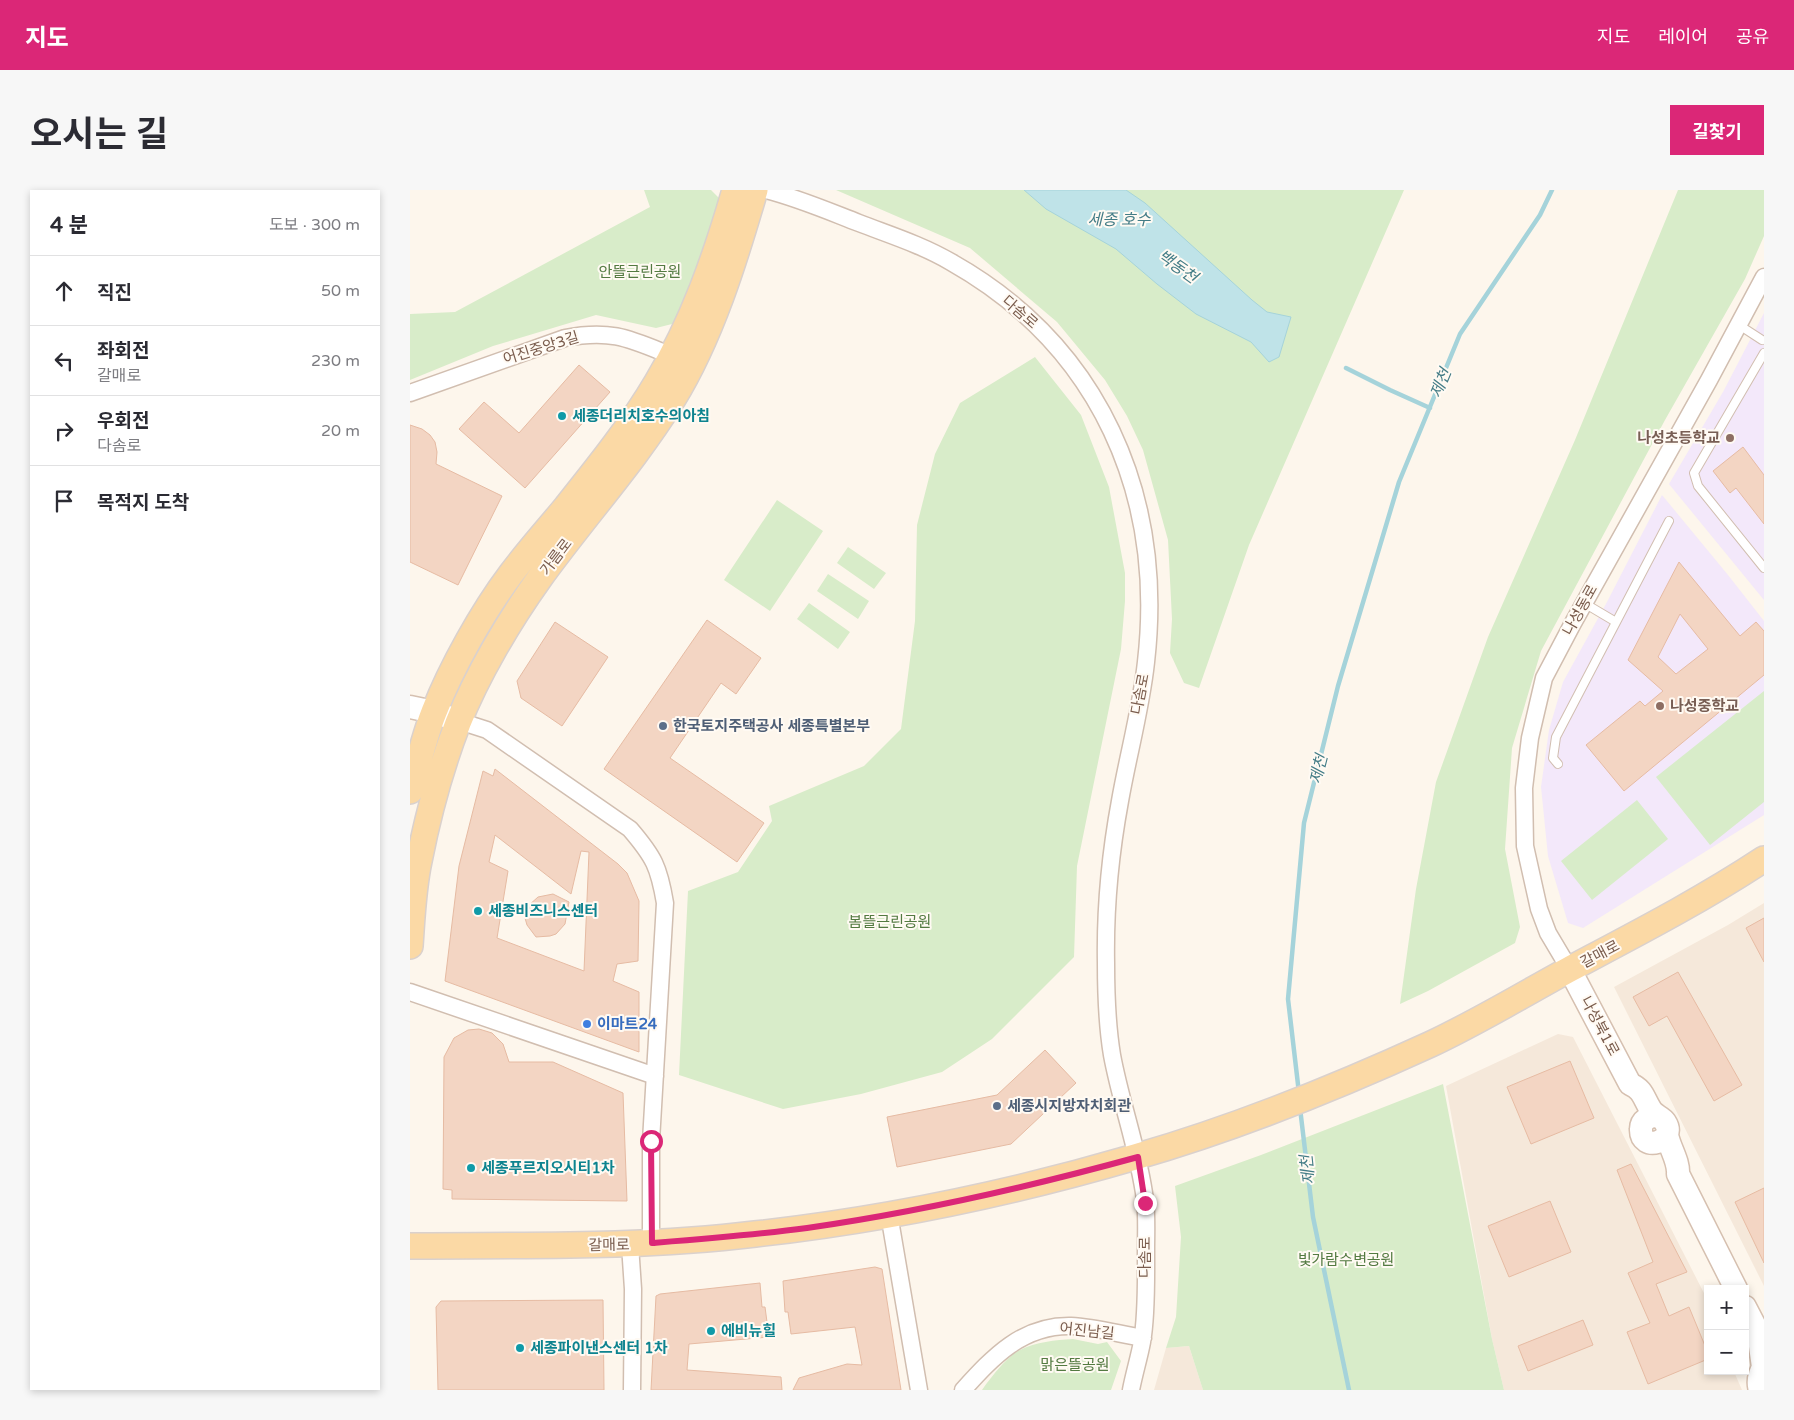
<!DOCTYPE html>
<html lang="ko">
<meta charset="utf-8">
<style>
:root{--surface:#fff;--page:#f7f7f7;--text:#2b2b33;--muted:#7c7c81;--line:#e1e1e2;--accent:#db2777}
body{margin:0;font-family:"Varela Round","Noto Sans KR",sans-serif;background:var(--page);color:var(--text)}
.controls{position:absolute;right:15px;bottom:15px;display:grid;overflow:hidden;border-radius:0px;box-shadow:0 2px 8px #0003}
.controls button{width:45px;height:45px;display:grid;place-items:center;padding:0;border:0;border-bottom:1px solid var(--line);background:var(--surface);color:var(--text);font:25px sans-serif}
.stop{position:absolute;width:15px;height:15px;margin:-11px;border:4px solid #db2777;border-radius:50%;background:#fff}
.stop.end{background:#db2777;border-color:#fff;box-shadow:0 1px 5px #0008}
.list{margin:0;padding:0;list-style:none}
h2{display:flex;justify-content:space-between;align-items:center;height:65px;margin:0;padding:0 20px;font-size:21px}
h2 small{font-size:16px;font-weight:400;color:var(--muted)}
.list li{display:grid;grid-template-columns:32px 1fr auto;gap:15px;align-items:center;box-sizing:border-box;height:70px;padding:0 20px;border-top:1px solid var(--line)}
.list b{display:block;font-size:19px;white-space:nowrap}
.list p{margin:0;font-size:16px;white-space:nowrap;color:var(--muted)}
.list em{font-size:16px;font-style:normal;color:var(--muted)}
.icon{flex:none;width:28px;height:28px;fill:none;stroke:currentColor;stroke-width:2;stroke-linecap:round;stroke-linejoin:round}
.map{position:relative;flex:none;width:1354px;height:1200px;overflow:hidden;border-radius:0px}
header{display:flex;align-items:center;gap:30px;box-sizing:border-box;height:70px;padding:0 25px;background:var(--accent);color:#fff}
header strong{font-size:24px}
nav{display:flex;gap:28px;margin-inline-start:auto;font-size:18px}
.intro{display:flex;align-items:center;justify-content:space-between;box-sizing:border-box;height:120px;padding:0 30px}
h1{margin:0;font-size:35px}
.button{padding:12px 22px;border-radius:0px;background:var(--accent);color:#fff;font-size:18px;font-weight:700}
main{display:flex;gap:30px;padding:0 30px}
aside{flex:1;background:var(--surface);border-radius:0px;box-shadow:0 2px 8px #0003}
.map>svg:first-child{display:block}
.residential{fill:#f5e8da}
.education{fill:#f3e8fa}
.green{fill:#d8ecc9}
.water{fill:#bfe3e8;stroke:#a5d3da}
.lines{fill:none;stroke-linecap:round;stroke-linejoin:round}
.stream{stroke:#a5d3da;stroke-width:4.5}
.building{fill:#f3d5c3;stroke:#e6bba3;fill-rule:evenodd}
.lane-casing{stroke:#d1beb0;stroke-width:10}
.street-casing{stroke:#d1beb0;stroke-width:19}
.secondary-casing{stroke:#d6c0b0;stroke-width:25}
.primary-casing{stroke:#dad1cd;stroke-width:28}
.lane{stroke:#fff;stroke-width:8}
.street{stroke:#fff;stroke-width:16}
.secondary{stroke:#fff;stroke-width:22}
.primary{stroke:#fbd9a5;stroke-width:25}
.route{stroke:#db2777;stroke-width:6}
.culture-dot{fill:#0f9aa8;stroke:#fffaf3;stroke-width:2}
.education-dot{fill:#8d6e63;stroke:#fffaf3;stroke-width:2}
.service-dot{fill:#5c6f8a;stroke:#fffaf3;stroke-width:2}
.shop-dot{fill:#3f7fe0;stroke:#fffaf3;stroke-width:2}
.labels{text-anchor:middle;stroke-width:4;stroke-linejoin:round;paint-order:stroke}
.park-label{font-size:15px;fill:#537a41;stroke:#fffaf3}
.street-label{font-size:15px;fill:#7a5c4d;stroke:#fffaf3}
.culture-label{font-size:15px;font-weight:bold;fill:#0d838f;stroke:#fffaf3;text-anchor:start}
.education-label{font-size:15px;font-weight:bold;fill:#785e54;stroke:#fffaf3;text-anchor:end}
.service-label{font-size:15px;font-weight:bold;fill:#4e5e75;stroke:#fffaf3;text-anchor:start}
.shop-label{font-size:15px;font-weight:bold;fill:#366cbe;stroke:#fffaf3;text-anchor:start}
.water-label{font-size:16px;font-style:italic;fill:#437c86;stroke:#fffaf3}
</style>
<header>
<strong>지도</strong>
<nav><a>지도</a><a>레이어</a><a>공유</a></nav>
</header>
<div class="intro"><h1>오시는 길</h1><a class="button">길찾기</a></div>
<main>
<aside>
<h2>4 분<small>도보 · 300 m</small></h2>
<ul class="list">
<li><svg class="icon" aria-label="ahead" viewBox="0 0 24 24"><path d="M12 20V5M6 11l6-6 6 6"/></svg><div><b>직진</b></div><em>50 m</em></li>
<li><svg class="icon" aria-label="left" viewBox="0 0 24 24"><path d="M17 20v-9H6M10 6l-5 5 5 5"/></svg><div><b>좌회전</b><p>갈매로</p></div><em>230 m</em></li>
<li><svg class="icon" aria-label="right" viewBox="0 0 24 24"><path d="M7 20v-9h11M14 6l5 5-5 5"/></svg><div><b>우회전</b><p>다솜로</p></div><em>20 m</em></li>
<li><svg class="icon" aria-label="arrive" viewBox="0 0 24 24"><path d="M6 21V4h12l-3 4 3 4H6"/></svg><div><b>목적지 도착</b></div></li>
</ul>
</aside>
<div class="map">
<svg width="1354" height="1200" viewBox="0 0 1354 1200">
<rect width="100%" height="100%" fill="#fdf6ec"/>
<path class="residential" d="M 1354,713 L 1354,1096 L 1204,797 L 1318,735 Z
M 1148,844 L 1163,847 L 1298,1111 L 1298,1181 L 1325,1181 L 1325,1184 L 1332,1200 L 1094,1200 L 1082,1149 L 1036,896 Z
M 779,1156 L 793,1200 L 744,1200 L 756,1158 Z"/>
<path class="education" d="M 1354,123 L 1354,410 L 1259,294 L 1313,202 Z
M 1252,305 L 1318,385 L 1354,431 L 1354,625 L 1173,738 L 1158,733 L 1138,666 L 1131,597 L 1139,540 L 1153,492 L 1197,412 Z"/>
<path class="green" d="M 234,0 L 301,0 L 312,11 L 266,133 L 246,138 L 186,125 L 83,156 L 0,190 L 0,124 L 45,122 L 240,17 Z
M 426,0 L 994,0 L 839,355 L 789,498 L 774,493 L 760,463 L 762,429 L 758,350 L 733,260 L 717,226 L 695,190 L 647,132 L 560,58 Z
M 1268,0 L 1354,0 L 1354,46 L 1335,89 L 1255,230 L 1131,461 L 1102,558 L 1095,659 L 1110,737 L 1105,753 L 1018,801 L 990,814 L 1006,699 L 1026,592 L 1078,447 L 1165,250 Z
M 625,167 L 671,225 L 699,297 L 715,383 L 715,411 L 711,459 L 667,676 L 664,767 L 582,849 L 532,882 L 451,904 L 373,919 L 269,885 L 278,701 L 328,682 L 362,631 L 359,616 L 454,576 L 491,539 L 505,431 L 507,335 L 525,264 L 550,213 Z
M 367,310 L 413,341 L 360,421 L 314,390 Z
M 438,357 L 476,383 L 464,399 L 427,373 Z
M 418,384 L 459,411 L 448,429 L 407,401 Z
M 399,413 L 440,442 L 428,459 L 387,429 Z
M 1354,501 L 1354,612 L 1300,655 L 1246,587 Z
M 1227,610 L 1258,649 L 1182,710 L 1151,671 Z
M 1033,894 L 1082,1149 L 1094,1200 L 793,1200 L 779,1156 L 756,1158 L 766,1127 L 771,1047 L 765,996 L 851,965 Z
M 663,1149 L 688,1154 L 697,1152 L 711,1171 L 701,1200 L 572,1200 C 580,1189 597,1166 610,1160 C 626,1152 645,1150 663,1149 Z"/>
<path class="water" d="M 614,0 L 716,0 L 735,13 L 842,110 L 857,122 L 881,127 L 869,167 L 859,172 L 841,152 L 786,124 L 747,94 L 706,59 L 636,19 Z"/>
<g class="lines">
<path class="stream" d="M 936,178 L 980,200 L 1020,218
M 889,903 L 878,809 L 894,633 L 928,496 L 989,292 L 1050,144 L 1130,25 L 1142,0
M 890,918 L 903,1027 L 939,1200"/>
</g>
<path class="building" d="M 169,175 L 200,202 L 115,298 L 49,239 L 74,212 L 109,243 Z
M 0,235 L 12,239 L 20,245 L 25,252 L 27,262 L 26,274 L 92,306 L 48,395 L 0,372 Z
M 1333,257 L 1354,285 L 1354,334 L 1326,298 L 1320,303 L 1303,281 Z
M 1269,372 L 1330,446 L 1346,432 L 1354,441 L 1354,485 L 1214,601 L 1176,555 L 1230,511 L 1235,516 L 1253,501 L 1218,470 ZM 1270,424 L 1298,459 L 1266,484 L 1248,467 Z
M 297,430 L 351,468 L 326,504 L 311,493 L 260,568 L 354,633 L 327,672 L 194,579 Z
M 145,432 L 198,467 L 152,536 L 111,508 L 107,491 Z
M 85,579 L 208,674 L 217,683 L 229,711 L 228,771 L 207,774 L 203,791 L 229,802 L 229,862 L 35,791 L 49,676 L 73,581 L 83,586 ZM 85,645 L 161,704 L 171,661 L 179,662 L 174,781 L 87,748 L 98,681 L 79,672 Z
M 143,704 L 159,712 L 155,734 L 146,744 L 140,746 L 126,747 L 117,735 L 115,728 L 118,716 L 128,707 Z
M 1354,728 L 1354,772 L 1336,738 Z
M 1268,782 L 1332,895 L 1304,911 L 1257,826 L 1239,836 L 1223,807 Z
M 69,839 L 82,843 L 93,854 L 99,872 L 143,872 L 213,903 L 217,1011 L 42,1009 L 42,1000 L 33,999 L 34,867 L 44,848 L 58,840 Z
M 635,860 L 666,893 L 601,954 L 487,977 L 477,927 L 587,905 Z
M 1160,871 L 1184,928 L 1121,954 L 1097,897 Z
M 1221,974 L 1277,1082 L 1246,1094 L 1259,1126 L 1279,1117 L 1298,1163 L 1298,1169 L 1238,1194 L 1217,1142 L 1240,1133 L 1218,1083 L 1243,1072 L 1207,980 Z
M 1354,998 L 1354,1073 L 1325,1012 Z
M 1140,1011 L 1161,1062 L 1099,1087 L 1078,1036 Z
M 465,1077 L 472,1079 L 491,1200 L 383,1200 L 389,1188 L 437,1174 L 452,1175 L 445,1137 L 381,1144 L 378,1122 L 375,1122 L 373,1091 Z
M 350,1093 L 352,1117 L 355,1117 L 359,1147 L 279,1154 L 277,1180 L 371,1187 L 372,1200 L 241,1200 L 246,1106 L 250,1104 Z
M 193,1110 L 194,1200 L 28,1200 L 26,1117 L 31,1111 Z
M 1173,1130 L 1183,1155 L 1118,1181 L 1108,1156 Z"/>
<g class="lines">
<g class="lane-casing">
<path id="lane" d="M 1329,135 L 1352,150
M 1354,163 L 1284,283 L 1288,296 L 1354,378
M 1174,413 L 1206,432
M 1148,574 L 1143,568 L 1146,547 L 1259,331"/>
</g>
<g class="street-casing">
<path id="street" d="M 356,0 C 388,8 418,21 449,33 C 480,45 512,55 541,72 C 690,156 755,305 736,472 C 731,519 718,565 710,611 C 700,665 695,719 696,773 C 696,804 697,835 702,865 C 711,914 729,961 735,1010 C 737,1026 736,1044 736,1060 C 736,1088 737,1124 732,1152 C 729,1168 724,1184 721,1200
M 0,203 L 155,148 C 202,139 220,149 262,166
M 49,531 L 77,540 L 220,639 C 244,667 249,677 255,713 L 241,951 L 241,1053
M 1160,780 L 1138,743 L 1129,719 L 1115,656 L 1114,598 L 1120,548 L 1134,488 L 1163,433 L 1299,190 L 1354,87
M 0,802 L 245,886
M 479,1024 L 509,1200
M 220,1055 L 223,1099 L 222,1200
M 553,1200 C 583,1167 612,1135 661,1136 C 685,1137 709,1144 733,1148"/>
</g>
<g class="secondary-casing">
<path id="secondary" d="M 0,517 L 24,522 L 49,531
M 1160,780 L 1220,894 C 1234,900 1233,908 1241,920 C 1245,926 1252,927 1255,932 C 1268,952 1230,963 1231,939 C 1231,930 1239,926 1247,926
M 1257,945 C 1260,959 1269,971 1268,984 L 1326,1099
M 1335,1117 L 1348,1142 L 1354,1148
M 1348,1142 L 1353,1177
M 1350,1200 C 1347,1191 1349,1184 1354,1176"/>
</g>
<g class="primary-casing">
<path id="primary" d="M 0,601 C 8,575 14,547 24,522 C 41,478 73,421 101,384 C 118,361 138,339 156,317 C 188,277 221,236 247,192 C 283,132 306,66 325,0
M 0,756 C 2,728 3,699 9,671 C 18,625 31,577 48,533 C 67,485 99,431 129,389 C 173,328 224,272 263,209 C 301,147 325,69 345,0
M 0,1056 C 115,1055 230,1058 345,1044 C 472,1030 602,1003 725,967 C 826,938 925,898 1021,854 C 1068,832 1114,804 1160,779 C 1226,744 1292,710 1354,669"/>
</g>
<use href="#lane" class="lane"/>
<use href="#street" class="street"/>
<use href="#secondary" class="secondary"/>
<use href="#primary" class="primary"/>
</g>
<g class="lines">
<path class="route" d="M 241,951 L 242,1053 C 293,1049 345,1045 397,1038 C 508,1022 619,997 728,967 L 735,1013"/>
</g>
<g class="culture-dot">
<circle cx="152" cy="226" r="5"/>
<circle cx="68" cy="721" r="5"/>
<circle cx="61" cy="978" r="5"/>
<circle cx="301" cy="1141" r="5"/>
<circle cx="110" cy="1158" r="5"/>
</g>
<g class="education-dot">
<circle cx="1320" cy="248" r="5"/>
<circle cx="1250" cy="516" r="5"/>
</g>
<g class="service-dot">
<circle cx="253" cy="536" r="5"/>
<circle cx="587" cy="916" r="5"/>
</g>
<circle class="shop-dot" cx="177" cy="834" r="5"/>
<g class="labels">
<g class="park-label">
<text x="230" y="87">안뜰근린공원</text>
<text x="480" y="737">봄뜰근린공원</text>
<text x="936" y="1075">빛가람수변공원</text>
<text x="665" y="1180">맑은뜰공원</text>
</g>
<g class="street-label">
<text transform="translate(610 122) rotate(41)" y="5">다솜로</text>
<text transform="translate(131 158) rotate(-17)" y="5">어진중앙3길</text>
<text transform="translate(146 367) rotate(-53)" y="5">가름로</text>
<text transform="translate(1170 420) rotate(-61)" y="5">나성동로</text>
<text transform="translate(730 504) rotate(-79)" y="5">다솜로</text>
<text transform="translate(1190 764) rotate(-28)" y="5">갈매로</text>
<text transform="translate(1190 836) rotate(62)" y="5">나성북1로</text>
<text transform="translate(199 1055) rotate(-1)" y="5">갈매로</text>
<text transform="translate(735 1067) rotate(-90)" y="5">다솜로</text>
<text transform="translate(677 1141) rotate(6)" y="5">어진남길</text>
</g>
<g class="culture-label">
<text x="162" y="231">세종더리치호수의아침</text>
<text x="78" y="726">세종비즈니스센터</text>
<text x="71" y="983">세종푸르지오시티1차</text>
<text x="311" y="1146">에비뉴힐</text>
<text x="120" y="1163">세종파이낸스센터 1차</text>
</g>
<g class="education-label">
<text x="1310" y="253">나성초등학교</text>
<text x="1260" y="521" text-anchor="start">나성중학교</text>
</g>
<g class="service-label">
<text x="263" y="541">한국토지주택공사 세종특별본부</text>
<text x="597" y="921">세종시지방자치회관</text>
</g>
<g class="shop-label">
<text x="187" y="839">이마트24</text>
</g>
<g class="water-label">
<text x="709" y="35">세종 호수</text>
<text transform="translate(768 76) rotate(35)" y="6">백동천</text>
<text transform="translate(1030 193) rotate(-67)" y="6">제천</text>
<text transform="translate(908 579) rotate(-76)" y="6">제천</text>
<text transform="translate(897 980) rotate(-96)" y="6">제천</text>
</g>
</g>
</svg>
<div class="controls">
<button>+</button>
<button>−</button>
</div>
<div class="stop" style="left:241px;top:951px"></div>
<div class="stop end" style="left:735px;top:1013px"></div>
</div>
</main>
